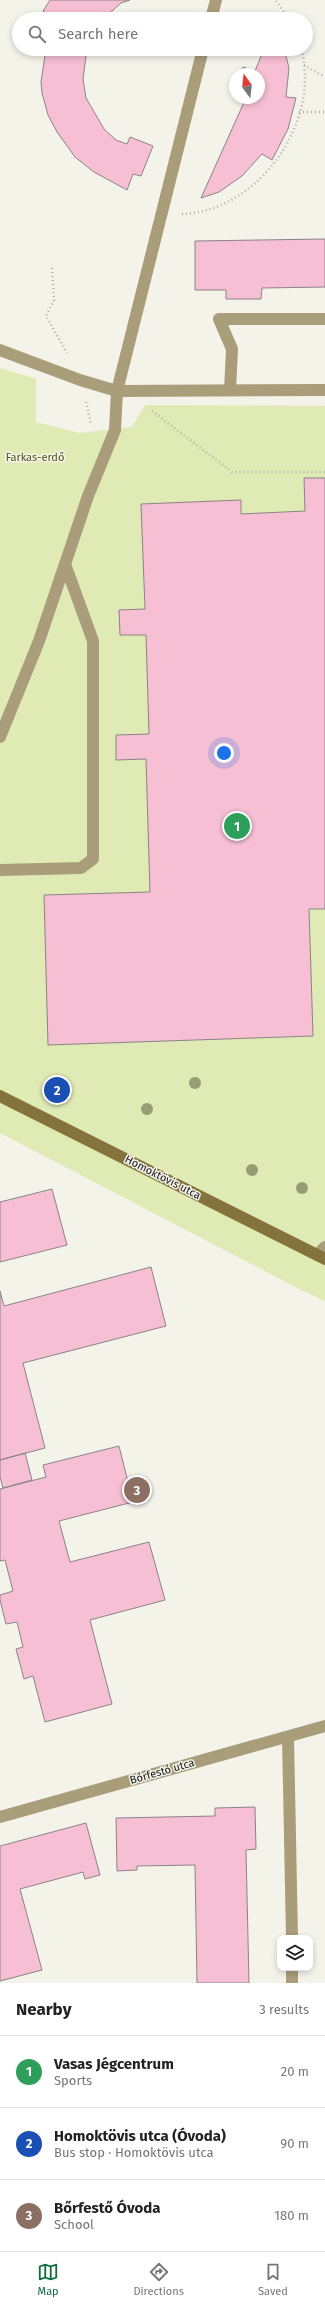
<!DOCTYPE html>
<meta charset="utf-8">
<style>
:root{--surface:#fff;--page:#f2f2f2;--text:#222;--muted:#767676;--line:#e0e0e0;--accent:#0e6c41}
body{margin:0;font-family:"Fira Sans",sans-serif;background:var(--page);color:var(--text)}
.controls{position:absolute;right:12px;bottom:12px;display:grid;overflow:hidden;border-radius:8px;box-shadow:0 2px 6px #0003}
.controls button{width:36px;height:36px;display:grid;place-items:center;padding:0;border:0;border-bottom:1px solid var(--line);background:var(--surface);color:var(--text);font:20px sans-serif}
.compass{position:absolute;left:229px;top:68px;width:36px;height:36px;border-radius:50%;background:var(--surface);box-shadow:0 2px 6px #0003;rotate:345deg}
.you{position:absolute;left:224px;top:753px;width:14px;height:14px;margin:-10px;border:3px solid #fff;border-radius:50%;background:#1a73e8;box-shadow:0 0 0 6px #1a73e833}
.badge{display:grid;place-items:center;width:26px;height:26px;border-radius:50%;background:var(--accent);color:#fff;font-size:13px;font-weight:700}
.pin{position:absolute;translate:-50% -50%;border:2px solid #fff;box-shadow:0 1px 4px #0006}
.list{margin:0;padding:0;list-style:none}
h2{display:flex;justify-content:space-between;align-items:center;height:52px;margin:0;padding:0 16px;font-size:17px}
h2 small{font-size:13px;font-weight:400;color:var(--muted)}
.list li{display:grid;grid-template-columns:26px 1fr auto;gap:12px;align-items:center;box-sizing:border-box;height:72px;padding:0 16px;border-top:1px solid var(--line)}
.list b{display:block;font-size:15px;white-space:nowrap}
.list p{margin:0;font-size:13px;white-space:nowrap;color:var(--muted)}
.list em{font-size:13px;font-style:normal;color:var(--muted)}
.icon{flex:none;width:22px;height:22px;fill:none;stroke:currentColor;stroke-width:2;stroke-linecap:round;stroke-linejoin:round}
.map{position:relative;flex:none;width:325px;height:1983px;overflow:hidden}
.search{position:absolute;background:var(--surface);box-shadow:0 2px 6px #0003;left:12px;right:12px;top:12px;height:44px;display:flex;align-items:center;gap:10px;box-sizing:border-box;padding:0 14px;border-radius:22px;color:var(--muted);font-size:15px}
.sheet{height:268px;background:var(--surface)}
nav{display:flex;justify-content:space-around;align-items:center;box-sizing:border-box;height:56px;border-top:1px solid var(--line);background:var(--surface);font-size:11px;color:var(--muted)}
nav a{display:grid;justify-items:center;gap:2px}
nav .on{color:var(--accent)}
.map>svg:first-child{display:block}
.green{fill:#e0eab4}
.building{fill:#f6bfd3;stroke:#8b8386}
.lines{fill:none;stroke-linecap:round;stroke-linejoin:round}
.path{stroke:#b0afa7;stroke-width:2.5;stroke-dasharray:1 3;stroke-linecap:butt}
.lane{stroke:#a99d7a;stroke-width:12}
.street{stroke:#a99d7a;stroke-width:12}
.secondary{stroke:#85733d;stroke-width:12}
.tree{fill:#989c74}
.labels{text-anchor:middle;stroke-width:3;stroke-linejoin:round;paint-order:stroke}
.park-label{font-size:11px;fill:#4d5413;stroke:#f4f3ea}
.street-label{font-size:11px;fill:#151411;stroke:#f4f3ea}
</style>
<div class="map">
<svg width="325" height="1983" viewBox="0 0 325 1983">
<rect width="100%" height="100%" fill="#f4f3ea"/>
<path class="green" d="M 0,368 L 36,379 L 36,422 L 79,433 L 132,427 L 145,405 L 325,406 L 325,1301 L 301,1290 L 0,1133 Z"/>
<path class="building" d="M 50,0 L 130,0 L 121,3 L 103,19 L 56,19 L 43,11 Z
M 46,49 L 87,49 L 83,79 L 86,98 L 104,129 L 116,140 L 127,144 L 130,137 L 153,146 L 141,176 L 133,174 L 127,190 L 94,172 L 75,157 L 57,132 L 48,115 L 42,93 L 41,82 Z
M 264,49 L 284,49 L 285,52 L 289,68 L 286,97 L 296,98 L 288,129 L 272,160 L 262,154 L 242,176 L 219,192 L 201,198 L 245,100 L 241,98 L 259,98 L 259,74 L 240,74 L 243,67 L 255,71 Z
M 325,239 L 325,287 L 262,288 L 261,299 L 226,299 L 226,290 L 195,290 L 195,241 Z
M 304,478 L 325,478 L 325,909 L 309,909 L 313,1036 L 48,1045 L 44,895 L 150,892 L 146,759 L 116,760 L 116,735 L 149,734 L 146,635 L 120,635 L 119,610 L 145,609 L 141,504 L 241,500 L 241,514 L 305,511 Z
M 52,1189 L 67,1245 L 0,1262 L 0,1202 Z
M 151,1267 L 166,1326 L 23,1363 L 45,1448 L 0,1460 L 0,1291 L 4,1306 Z
M 119,1446 L 133,1502 L 59,1521 L 70,1562 L 149,1542 L 165,1600 L 90,1620 L 112,1704 L 45,1722 L 33,1676 L 24,1679 L 16,1649 L 23,1647 L 17,1622 L 6,1624 L 0,1600 L 0,1595 L 13,1591 L 5,1560 L 0,1561 L 0,1489 L 46,1477 L 43,1465 Z
M 25,1453 L 32,1480 L 3,1488 L 0,1477 L 0,1460 Z
M 255,1807 L 256,1849 L 246,1850 L 249,1983 L 197,1983 L 195,1865 L 137,1866 L 137,1870 L 117,1871 L 116,1818 L 215,1816 L 215,1808 Z
M 86,1823 L 100,1875 L 85,1879 L 83,1872 L 20,1889 L 42,1970 L 0,1981 L 0,1846 Z"/>
<g class="lines">
<path class="path" d="M 276,1 L 289,19
M 304,65 L 325,77
M 299,112 L 325,112
M 182,214 C 258,212 322,121 301,49
M 52,268 L 54,300 L 46,316 L 67,353
M 86,402 L 91,424
M 152,411 L 232,472 L 325,472"/>
<path class="lane" d="M 230,390 L 232,349 L 219,319 L 325,319
M 0,870 L 81,868 L 93,859 L 93,641 L 65,564
M 317,1255 L 325,1247"/>
<path class="street" d="M 211,19 L 216,0
M 0,350 L 80,380 L 117,391 L 325,390
M 0,737 L 39,641 L 88,496 L 115,430 L 117,391 L 203,49
M 288,1737 L 292,1938
M 0,1817 L 325,1726
M 292,1983 L 292,1968"/>
<path class="secondary" d="M 0,1096 L 325,1259"/>
</g>
<g class="tree">
<circle cx="195" cy="1083" r="6"/>
<circle cx="147" cy="1109" r="6"/>
<circle cx="252" cy="1170" r="6"/>
<circle cx="302" cy="1188" r="6"/>
</g>
<g class="labels">
<g class="park-label">
<text x="35" y="461">Farkas-erdő</text>
</g>
<g class="street-label">
<text transform="translate(163 1177) rotate(27)" y="4">Homoktövis utca</text>
<text transform="translate(162 1771) rotate(-16)" y="4">Bőrfestő utca</text>
</g>
</g>
</svg>
<div class="controls">
<button><svg class="icon" aria-label="layers" viewBox="0 0 24 24"><path d="M12 4l9 5-9 5-9-5zM3 14l9 5 9-5"/></svg></button>
</div>
<svg class="compass" viewBox="-18 -18 36 36"><path d="M0-13l5 13h-10z" fill="#e53935"/><path d="M0 13l5-13h-10z" fill="#767676"/></svg>
<div class="you"></div>
<div class="pin badge" style="left:237px;top:826px;background:#2e9e5b">1</div>
<div class="pin badge" style="left:57px;top:1090px;background:#1a4fb4">2</div>
<div class="pin badge" style="left:137px;top:1490px;background:#8d6e63">3</div>
<div class="search"><svg class="icon" aria-label="search" viewBox="0 0 24 24"><circle cx="10" cy="10" r="6"/><path d="M15 15l6 6"/></svg>Search here</div>
</div>
<section class="sheet">
<h2>Nearby<small>3 results</small></h2>
<ul class="list">
<li><span class="badge" style="background:#2e9e5b">1</span><div><b>Vasas Jégcentrum</b><p>Sports</p></div><em>20 m</em></li>
<li><span class="badge" style="background:#1a4fb4">2</span><div><b>Homoktövis utca (Óvoda)</b><p>Bus stop · Homoktövis utca</p></div><em>90 m</em></li>
<li><span class="badge" style="background:#8d6e63">3</span><div><b>Bőrfestő Óvoda</b><p>School</p></div><em>180 m</em></li>
</ul>
</section>
<nav>
<a class="on"><svg class="icon" aria-label="map" viewBox="0 0 24 24"><path d="M3 6l6-2 6 2 6-2v14l-6 2-6-2-6 2zM9 4v14M15 6v14"/></svg>Map</a>
<a><svg class="icon" aria-label="directions" viewBox="0 0 24 24"><path d="M12 3l9 9-9 9-9-9zM9 14v-3h6M13 9l2 2-2 2"/></svg>Directions</a>
<a><svg class="icon" aria-label="saved" viewBox="0 0 24 24"><path d="M7 4h10v16l-5-4-5 4z"/></svg>Saved</a>
</nav>
